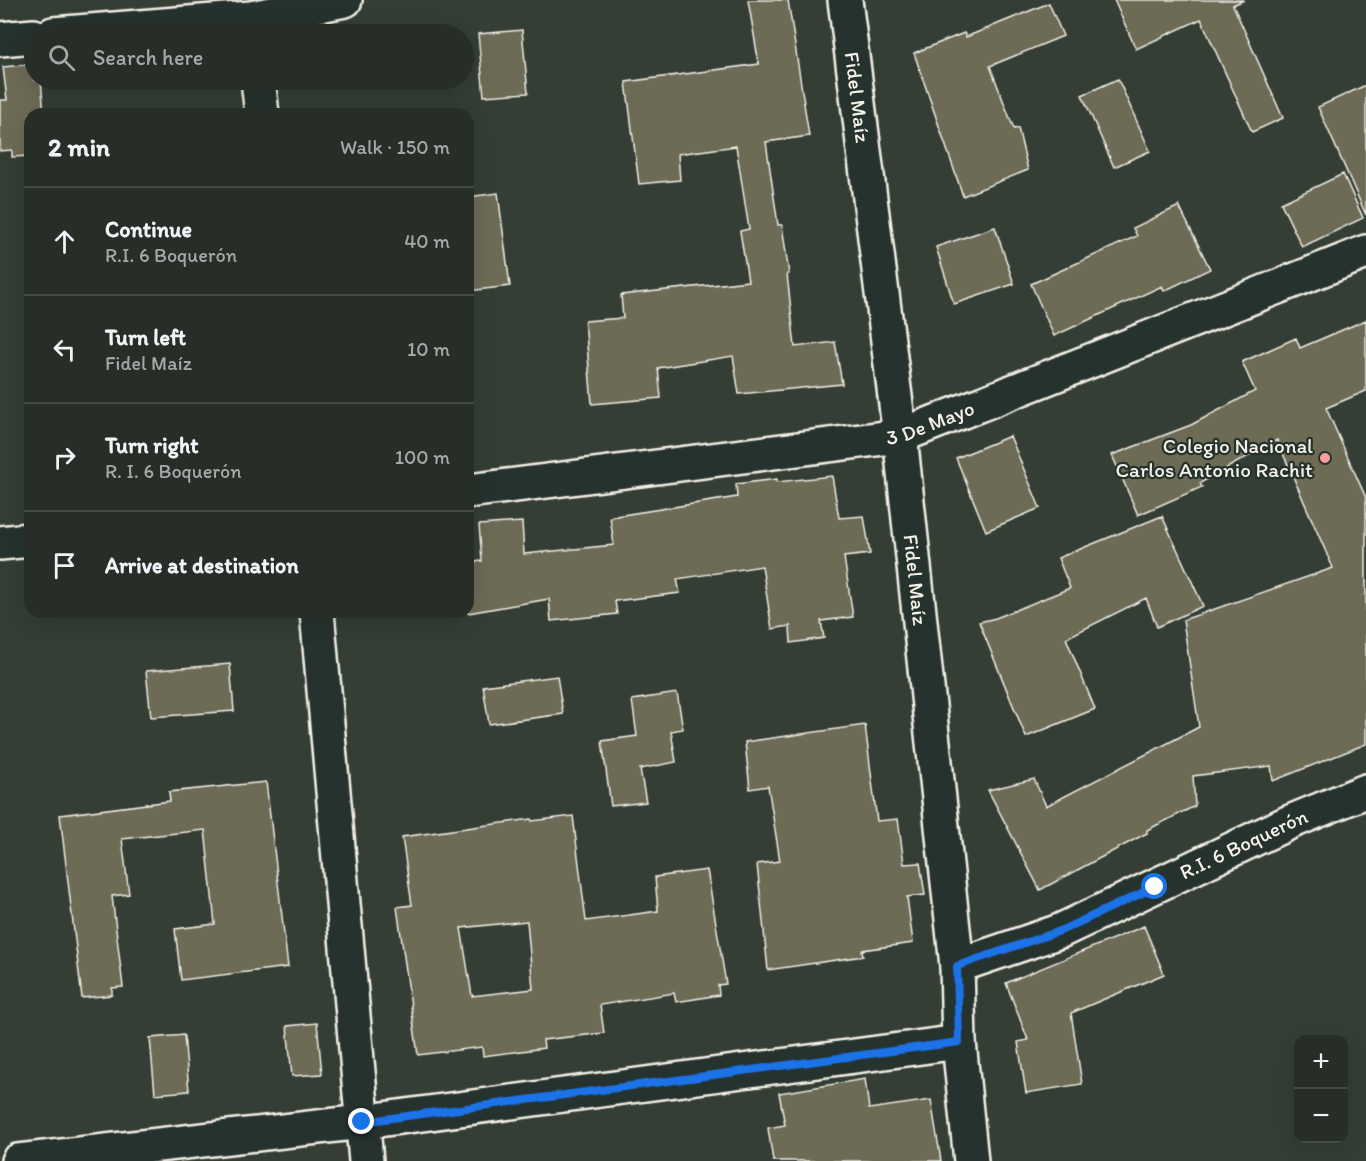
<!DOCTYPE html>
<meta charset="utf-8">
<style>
:root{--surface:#272e28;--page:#2f3630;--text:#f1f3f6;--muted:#a4a8a8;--line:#434a45}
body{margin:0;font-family:Itim,sans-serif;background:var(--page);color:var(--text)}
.controls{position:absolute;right:18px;bottom:18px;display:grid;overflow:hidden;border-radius:12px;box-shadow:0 6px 24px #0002}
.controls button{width:54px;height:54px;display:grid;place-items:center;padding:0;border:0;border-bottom:2px solid var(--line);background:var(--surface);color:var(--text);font:30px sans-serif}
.stop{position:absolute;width:18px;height:18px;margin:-14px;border:4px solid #1a73e8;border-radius:50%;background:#fff}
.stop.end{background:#1a73e8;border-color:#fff;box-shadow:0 2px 6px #0008}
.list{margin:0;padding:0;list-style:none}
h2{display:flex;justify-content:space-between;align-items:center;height:78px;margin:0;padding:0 24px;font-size:26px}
h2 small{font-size:20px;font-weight:400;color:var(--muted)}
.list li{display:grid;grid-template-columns:39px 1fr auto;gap:18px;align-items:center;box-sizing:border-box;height:108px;padding:0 24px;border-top:2px solid var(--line)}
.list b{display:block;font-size:22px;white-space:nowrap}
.list p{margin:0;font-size:20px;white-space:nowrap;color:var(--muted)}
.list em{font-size:20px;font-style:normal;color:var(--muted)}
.icon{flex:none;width:33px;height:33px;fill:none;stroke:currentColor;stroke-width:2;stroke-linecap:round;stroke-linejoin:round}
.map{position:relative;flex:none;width:1366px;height:1161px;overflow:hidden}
.search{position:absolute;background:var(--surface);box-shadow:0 6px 24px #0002;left:24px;top:24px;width:450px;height:66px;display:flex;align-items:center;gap:15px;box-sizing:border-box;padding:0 21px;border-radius:33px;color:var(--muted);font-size:22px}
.panel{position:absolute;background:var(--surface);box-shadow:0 6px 24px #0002;left:24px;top:108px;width:450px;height:510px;border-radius:18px}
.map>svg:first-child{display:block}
.building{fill:#6d6a56;stroke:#f4f1e8;stroke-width:1.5;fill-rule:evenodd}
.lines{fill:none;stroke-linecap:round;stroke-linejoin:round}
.minor-casing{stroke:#f4f1e8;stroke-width:38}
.minor{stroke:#26332d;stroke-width:33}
.route{stroke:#1a73e8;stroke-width:8}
.poi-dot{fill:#ff9aa2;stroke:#26332d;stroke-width:2}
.labels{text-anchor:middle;stroke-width:4.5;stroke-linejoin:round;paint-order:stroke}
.street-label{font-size:21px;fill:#f4f1e8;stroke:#26332d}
.poi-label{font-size:21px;fill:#f4f1e8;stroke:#26332d;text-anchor:end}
</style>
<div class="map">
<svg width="1366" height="1161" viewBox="0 0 1366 1161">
<rect width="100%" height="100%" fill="#343e35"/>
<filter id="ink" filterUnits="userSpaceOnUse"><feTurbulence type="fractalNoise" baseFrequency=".0167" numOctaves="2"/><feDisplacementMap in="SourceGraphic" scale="12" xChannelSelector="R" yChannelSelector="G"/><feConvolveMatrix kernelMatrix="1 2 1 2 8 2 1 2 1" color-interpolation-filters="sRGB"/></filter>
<g filter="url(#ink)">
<path class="building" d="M 748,0 L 788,0 L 809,136 L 766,142 L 778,225 L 782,225 L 789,274 L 787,274 L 795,347 L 835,342 L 842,384 L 739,394 L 733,356 L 658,368 L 661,398 L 592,404 L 585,321 L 623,318 L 621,295 L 748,281 L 740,231 L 749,229 L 736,146 L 678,154 L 680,180 L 639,184 L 626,82 L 759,64 Z
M 1114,0 L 1244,0 L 1233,5 L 1283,118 L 1252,132 L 1201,19 L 1136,49 Z
M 1049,3 L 1063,36 L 990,66 L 1014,129 L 1018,128 L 1028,170 L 963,196 L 914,53 L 964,33 L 966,37 Z
M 522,30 L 528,93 L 484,96 L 478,34 Z
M 34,64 L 34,80 L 41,80 L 44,114 L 30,114 L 30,156 L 12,157 L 12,150 L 0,151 L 0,100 L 7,100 L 3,67 Z
M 1118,79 L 1150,151 L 1114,167 L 1082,95 Z
M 1366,85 L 1366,215 L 1318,107 Z
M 1343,174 L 1363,218 L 1302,247 L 1281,203 Z
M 498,193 L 510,286 L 468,291 L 468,197 Z
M 1179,206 L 1210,269 L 1164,291 L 1162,286 L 1054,336 L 1031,284 L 1137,236 L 1133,228 Z
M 995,227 L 1014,284 L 954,304 L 936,247 Z
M 1366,320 L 1366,391 L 1326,408 L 1366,498 L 1366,744 L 1273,781 L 1271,766 L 1193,776 L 1195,806 L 1147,830 L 1147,833 L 1040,890 L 988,790 L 1034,779 L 1046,806 L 1199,727 L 1183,620 L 1333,568 L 1277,440 L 1200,483 L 1202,487 L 1138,515 L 1112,455 L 1191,425 L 1255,391 L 1242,362 L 1296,338 L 1300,348 Z
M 1010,436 L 1040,508 L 986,531 L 956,458 Z
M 832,476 L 839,518 L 864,516 L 870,554 L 844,557 L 853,617 L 821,621 L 824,638 L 791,643 L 790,626 L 772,629 L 762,566 L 677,579 L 680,593 L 615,601 L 617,614 L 551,621 L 549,599 L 468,613 L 468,562 L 482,561 L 479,525 L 522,522 L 524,554 L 614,545 L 610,517 L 737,497 L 736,484 L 777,479 L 777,482 Z
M 1162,516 L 1203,606 L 1157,627 L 1146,598 L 1066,638 L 1095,709 L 1026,737 L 979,622 L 996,618 L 1070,588 L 1058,558 Z
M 230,664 L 234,711 L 151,717 L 146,671 Z
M 557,676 L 563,714 L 489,724 L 483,686 Z
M 677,693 L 683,729 L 671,731 L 676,762 L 640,769 L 646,802 L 611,806 L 602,741 L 637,736 L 632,700 Z
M 865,725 L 877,821 L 898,819 L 904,864 L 920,863 L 925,895 L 907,897 L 913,943 L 862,950 L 863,956 L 768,970 L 757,864 L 780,861 L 768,786 L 750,789 L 745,742 Z
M 266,782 L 288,967 L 181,980 L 175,929 L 215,924 L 205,830 L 122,839 L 129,894 L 112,896 L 123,987 L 112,988 L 112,995 L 82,998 L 60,815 L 170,801 L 169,792 Z
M 573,816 L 586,921 L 658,911 L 655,877 L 707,870 L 726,984 L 718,985 L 719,995 L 676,1002 L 674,993 L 600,1005 L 604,1033 L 543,1040 L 544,1048 L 483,1056 L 482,1047 L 418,1055 L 397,907 L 412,905 L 402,837 L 531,819 L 532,821 ZM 527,921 L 533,989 L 472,996 L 461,928 Z
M 1144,926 L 1164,974 L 1071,1013 L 1082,1084 L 1026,1093 L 1018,1042 L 1028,1040 L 1006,983 Z
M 317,1023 L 322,1074 L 292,1076 L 287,1026 Z
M 184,1035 L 189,1091 L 155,1094 L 150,1038 Z
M 865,1079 L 869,1109 L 931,1100 L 941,1161 L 773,1161 L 768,1128 L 785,1125 L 779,1093 Z"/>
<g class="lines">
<g class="minor-casing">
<g id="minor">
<path id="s1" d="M 845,0 L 900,436 L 957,966 L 959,1042 L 971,1161"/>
<path d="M 53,34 L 251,18 L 345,0"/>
<path d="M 0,39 L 34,36"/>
<path d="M 258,80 L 262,114"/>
<path id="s2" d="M 468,491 L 900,436 L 1366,252"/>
<path d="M 0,543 L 30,540"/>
<path d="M 317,612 L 366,1161"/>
<path id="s3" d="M 957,966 L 1060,931 L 1290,822 L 1366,791"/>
<path d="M 18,1161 L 362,1122 L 959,1042"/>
</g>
</g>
<use href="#minor" class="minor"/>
</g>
</g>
<g class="lines" filter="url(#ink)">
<path class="route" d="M 362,1122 L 959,1042 L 957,966 L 1060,931 L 1155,887"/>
</g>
<circle class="poi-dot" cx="1325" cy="458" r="6"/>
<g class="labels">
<g class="street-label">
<text dy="7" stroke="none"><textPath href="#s1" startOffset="98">Fidel Maíz</textPath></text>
<text dy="7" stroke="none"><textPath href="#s2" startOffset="468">3 De Mayo</textPath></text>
<text dy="7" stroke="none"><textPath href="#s1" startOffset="584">Fidel Maíz</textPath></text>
<text dy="7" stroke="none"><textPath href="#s3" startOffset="312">R.I. 6 Boquerón</textPath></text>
</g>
<g class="poi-label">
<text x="1313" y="453">Colegio Nacional<tspan x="1313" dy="24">Carlos Antonio Rachit</tspan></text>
</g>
</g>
</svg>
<div class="controls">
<button>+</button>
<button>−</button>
</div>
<div class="stop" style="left:1155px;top:887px"></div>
<div class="stop end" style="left:362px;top:1122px"></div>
<div class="search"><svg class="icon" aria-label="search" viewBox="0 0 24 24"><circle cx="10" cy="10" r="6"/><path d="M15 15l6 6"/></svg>Search here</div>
<section class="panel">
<h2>2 min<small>Walk · 150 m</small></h2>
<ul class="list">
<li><svg class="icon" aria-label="ahead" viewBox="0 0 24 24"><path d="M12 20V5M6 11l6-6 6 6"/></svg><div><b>Continue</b><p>R.I. 6 Boquerón</p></div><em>40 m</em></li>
<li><svg class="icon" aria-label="left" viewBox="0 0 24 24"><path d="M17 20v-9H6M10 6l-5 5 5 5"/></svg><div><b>Turn left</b><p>Fidel Maíz</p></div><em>10 m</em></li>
<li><svg class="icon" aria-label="right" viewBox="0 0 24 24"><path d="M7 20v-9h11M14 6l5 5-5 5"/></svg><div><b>Turn right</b><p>R. I. 6 Boquerón</p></div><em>100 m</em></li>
<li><svg class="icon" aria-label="arrive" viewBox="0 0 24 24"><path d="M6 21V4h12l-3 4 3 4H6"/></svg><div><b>Arrive at destination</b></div></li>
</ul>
</section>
</div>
